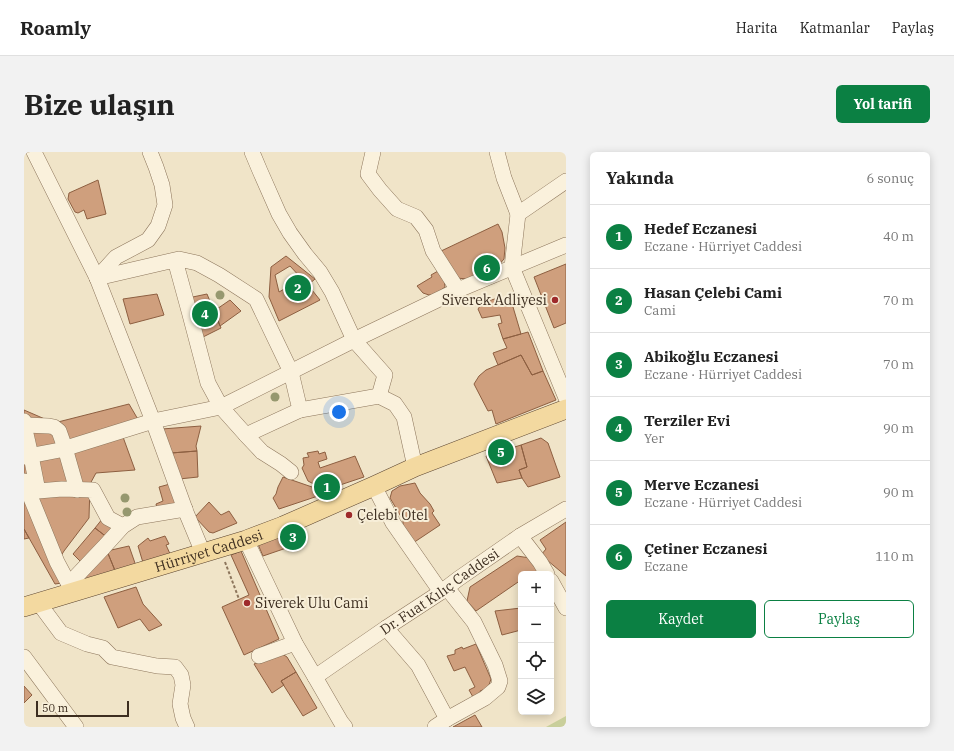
<!DOCTYPE html>
<html lang="tr">
<meta charset="utf-8">
<style>
:root{--surface:#fff;--page:#f2f2f2;--text:#222;--muted:#767676;--line:#e0e0e0;--accent:#0b8043}
body{margin:0;font-family:"IBM Plex Serif",serif;background:var(--page);color:var(--text)}
.controls{position:absolute;right:12px;bottom:12px;display:grid;overflow:hidden;border-radius:6px;box-shadow:0 2px 10px #0003}
.controls button{width:36px;height:36px;display:grid;place-items:center;padding:0;border:0;border-bottom:1px solid var(--line);background:var(--surface);color:var(--text);font:20px sans-serif}
.scale{position:absolute;left:12px;bottom:10px;width:93px;box-sizing:border-box;padding-left:4px;border:2px solid #3d2e20;border-top:0;font-size:11px;line-height:14px;white-space:nowrap;color:#3d2e20;-webkit-text-stroke:3px #f7eed8;paint-order:stroke}
.you{position:absolute;left:315px;top:260px;width:14px;height:14px;margin:-10px;border:3px solid #fff;border-radius:50%;background:#1a73e8;box-shadow:0 0 0 6px #1a73e833}
.badge{display:grid;place-items:center;width:26px;height:26px;border-radius:50%;background:var(--accent);color:#fff;font-size:13px;font-weight:700}
.pin{position:absolute;translate:-50% -50%;border:2px solid #fff;box-shadow:0 1px 4px #0006}
.list{margin:0;padding:0;list-style:none}
h2{display:flex;justify-content:space-between;align-items:center;height:52px;margin:0;padding:0 16px;font-size:17px}
h2 small{font-size:13px;font-weight:400;color:var(--muted)}
.list li{display:grid;grid-template-columns:26px 1fr auto;gap:12px;align-items:center;box-sizing:border-box;height:64px;padding:0 16px;border-top:1px solid var(--line)}
.list b{display:block;font-size:15px;white-space:nowrap}
.list p{margin:0;font-size:13px;white-space:nowrap;color:var(--muted)}
.list em{font-size:13px;font-style:normal;color:var(--muted)}
.actions{display:flex;gap:8px;padding:12px 16px}
.actions a{flex:1;padding:9px 0;border:1px solid var(--accent);border-radius:6px;text-align:center;font-size:14px;color:var(--accent)}
.actions .main{background:var(--accent);color:#fff}
.icon{flex:none;width:22px;height:22px;fill:none;stroke:currentColor;stroke-width:2;stroke-linecap:round;stroke-linejoin:round}
.map{position:relative;flex:none;width:542px;height:575px;overflow:hidden;border-radius:6px}
header{display:flex;align-items:center;gap:24px;box-sizing:border-box;height:56px;padding:0 20px;background:var(--surface);border-bottom:1px solid var(--line)}
header strong{font-size:19px}
nav{display:flex;gap:22px;margin-inline-start:auto;font-size:14px}
.intro{display:flex;align-items:center;justify-content:space-between;box-sizing:border-box;height:96px;padding:0 24px}
h1{margin:0;font-size:28px}
.button{padding:10px 18px;border-radius:6px;background:var(--accent);color:#fff;font-size:14px;font-weight:700}
main{display:flex;gap:24px;padding:0 24px}
aside{flex:1;background:var(--surface);border-radius:6px;box-shadow:0 2px 10px #0003}
.map>svg:first-child{display:block}
.green{fill:#c9cf9b}
.building{fill:#cf9f7d;stroke:#8d5f41;fill-rule:evenodd}
.lines{fill:none;stroke-linecap:round;stroke-linejoin:round}
.minor-casing{stroke:#8d765c;stroke-width:16}
.major-casing{stroke:#5b4430;stroke-width:20}
.path{stroke:#8d765c;stroke-width:2;stroke-dasharray:3 2;stroke-linecap:butt}
.minor{stroke:#faf1dc;stroke-width:15}
.major{stroke:#f3d9a0;stroke-width:19}
.tree{fill:#96986f}
.poi-dot{fill:#9e2a2b;stroke:#f7eed8;stroke-width:1.5}
.labels{text-anchor:middle;stroke-width:4;stroke-linejoin:round;paint-order:stroke}
.poi-label{font-size:14px;fill:#3d2e20;stroke:#f7eed8;text-anchor:start}
.street-label{font-size:14px;fill:#3d2e20;stroke:#f7eed8}
</style>
<header>
<strong>Roamly</strong>
<nav><a>Harita</a><a>Katmanlar</a><a>Paylaş</a></nav>
</header>
<div class="intro"><h1>Bize ulaşın</h1><a class="button">Yol tarifi</a></div>
<main>
<div class="map">
<svg width="542" height="575" viewBox="0 0 542 575">
<rect width="100%" height="100%" fill="#f0e4c8"/>
<path class="green" d="M 542,564 L 542,575 L 522,575 Z"/>
<path class="building" d="M 74,28 L 82,62 L 63,67 L 60,58 L 54,61 L 51,60 L 44,47 L 45,41 Z
M 474,72 L 478,80 L 481,96 L 480,107 L 473,115 L 445,127 L 431,126 L 415,100 Z
M 262,104 L 291,127 L 284,133 L 296,148 L 255,169 L 245,145 L 247,115 ZM 266,114 L 278,127 L 255,140 L 251,123 Z
M 542,112 L 542,171 L 530,176 L 510,125 Z
M 414,119 L 420,128 L 421,135 L 412,142 L 405,143 L 399,141 L 393,134 L 408,125 L 407,123 Z
M 133,142 L 140,163 L 106,172 L 99,147 Z
M 183,142 L 197,176 L 179,185 L 164,146 Z
M 475,146 L 483,148 L 489,155 L 497,182 L 479,187 L 474,172 L 478,171 L 476,163 L 458,166 L 454,157 L 459,150 Z
M 206,148 L 217,159 L 196,174 L 190,159 Z
M 504,180 L 519,219 L 508,223 L 497,203 L 474,213 L 469,201 L 483,196 L 479,187 Z
M 497,203 L 508,223 L 519,219 L 532,248 L 472,272 L 468,258 L 464,259 L 450,232 L 455,224 L 462,218 Z
M 105,252 L 119,276 L 99,285 L 111,318 L 72,321 L 66,332 L 65,366 L 40,399 L 30,415 L 38,431 L 31,432 L 0,377 L 0,258 L 30,271 Z
M 177,274 L 172,294 L 173,299 L 147,301 L 138,277 Z
M 517,286 L 524,291 L 536,325 L 504,335 L 498,326 L 495,318 L 503,315 L 497,293 Z
M 497,293 L 503,315 L 495,318 L 498,326 L 473,331 L 462,304 Z
M 173,299 L 174,325 L 155,327 L 147,301 Z
M 294,299 L 295,302 L 301,300 L 303,307 L 294,310 L 296,316 L 331,304 L 340,325 L 301,338 L 284,329 L 278,316 L 280,313 L 279,306 L 285,305 L 283,301 Z
M 259,325 L 288,335 L 293,338 L 294,344 L 255,357 L 249,346 L 252,342 L 254,335 Z
M 391,331 L 396,341 L 406,352 L 410,359 L 408,361 L 416,373 L 389,391 L 379,374 L 379,368 L 366,346 L 368,339 L 376,334 Z
M 146,332 L 154,354 L 134,359 L 132,352 L 139,349 L 135,335 Z
M 185,350 L 197,363 L 205,359 L 213,371 L 189,381 L 185,380 L 171,365 Z
M 79,366 L 92,377 L 84,386 L 71,376 Z
M 542,370 L 542,424 L 517,403 L 522,397 L 516,388 Z
M 71,376 L 84,386 L 59,412 L 49,402 Z
M 0,377 L 5,386 L 0,387 Z
M 272,377 L 277,391 L 239,404 L 233,390 Z
M 141,384 L 145,392 L 142,393 L 147,404 L 120,414 L 114,394 L 124,386 L 126,389 Z
M 105,394 L 112,414 L 92,421 L 83,399 Z
M 83,399 L 92,421 L 61,433 L 56,427 Z
M 217,399 L 255,487 L 220,503 L 198,455 L 225,443 L 207,403 Z
M 493,404 L 506,406 L 516,419 L 512,422 L 497,422 L 497,428 L 452,459 L 443,449 L 446,435 Z
M 112,435 L 119,452 L 138,473 L 125,479 L 116,467 L 94,476 L 80,445 Z
M 497,456 L 497,478 L 478,483 L 471,459 Z
M 452,492 L 467,527 L 464,536 L 456,539 L 457,542 L 449,545 L 445,538 L 451,535 L 441,515 L 430,519 L 423,504 L 431,502 L 431,498 L 438,495 L 439,497 Z
M 255,500 L 263,505 L 272,520 L 257,529 L 260,533 L 248,541 L 230,512 Z
M 272,520 L 293,556 L 279,564 L 257,529 Z
M 0,534 L 8,543 L 0,551 Z
M 451,563 L 458,575 L 429,575 Z"/>
<g class="lines">
<g class="minor-casing">
<g id="minor">
<path d="M 10,0 L 73,126 L 129,269 L 162,360 L 179,401"/>
<path d="M 228,0 L 236,19 L 255,62 L 266,81 L 281,102 L 296,120 L 308,140 L 330,188 L 361,223 L 355,244"/>
<path d="M 349,0 L 344,22 L 356,38 L 373,57 L 392,65 L 402,78 L 409,99 L 434,138"/>
<path d="M 473,0 L 480,26 L 494,62"/>
<path d="M 542,29 L 494,62 L 488,115 L 542,246"/>
<path d="M 73,126 L 155,107 L 173,111 L 195,123 L 232,147 L 267,220 L 276,258 L 222,283 L 197,255 L 184,231 L 165,159 L 151,108"/>
<path d="M 73,126 L 92,105 L 124,88 L 134,74 L 141,53 L 138,33 L 132,15 L 126,0"/>
<path d="M 276,258 L 355,244 L 371,252 L 380,265 L 391,315"/>
<path d="M 0,269 L 2,282 L 7,304 L 14,339 L 38,337 L 69,338 L 84,366 L 99,374"/>
<path d="M 1,273 L 25,274 L 30,275 L 35,279 L 41,296 L 53,338"/>
<path d="M 222,283 L 238,300 L 257,312 L 267,320"/>
<path d="M 0,305 L 36,298 L 129,269 L 197,255 L 330,188 L 434,138 L 542,93"/>
<path d="M 0,329 L 33,410 L 49,440"/>
<path d="M 350,334 L 369,371 L 417,440"/>
<path d="M 496,384 L 516,410 L 523,422"/>
<path d="M 222,388 L 271,491 L 291,525 L 317,570 L 321,575"/>
<path d="M 527,429 L 542,456"/>
<path d="M 45,432 L 80,395 L 99,374 L 113,365 L 161,357"/>
<path d="M 14,450 L 37,481 L 63,492 L 79,496 L 88,505 L 133,514 L 151,515 L 157,523 L 159,533 L 156,552 L 159,566 L 163,575"/>
<path d="M 362,476 L 394,513 L 423,567"/>
<path d="M 235,504 L 271,491"/>
<path d="M 0,505 L 52,575"/>
<path id="s1" d="M 291,525 L 362,476 L 417,440 L 434,427 L 496,384 L 542,357"/>
<path d="M 411,575 L 423,567 L 461,546 L 474,535 L 476,529 L 471,513 L 450,470 L 423,436"/>
</g>
</g>
<g class="major-casing">
<g id="major">
<path id="s2" d="M 0,455 L 222,388 L 259,374 L 350,334 L 391,315 L 542,257"/>
</g>
</g>
<path class="path" d="M 201,410 L 215,447"/>
<use href="#minor" class="minor"/>
<use href="#major" class="major"/>
</g>
<g class="tree">
<circle cx="196" cy="143" r="4.5"/>
<circle cx="251" cy="245" r="4.5"/>
<circle cx="101" cy="346" r="4.5"/>
<circle cx="103" cy="360" r="4.5"/>
</g>
<g class="poi-dot">
<circle cx="531" cy="148" r="4"/>
<circle cx="325" cy="363" r="4"/>
<circle cx="223" cy="451" r="4"/>
</g>
<g class="labels">
<g class="poi-label">
<text x="523" y="153" text-anchor="end">Siverek Adliyesi</text>
<text x="333" y="368">Çelebi Otel</text>
<text x="231" y="456">Siverek Ulu Cami</text>
</g>
<g class="street-label">
<text dy="5" stroke="none"><textPath href="#s2" startOffset="193">Hürriyet Caddesi</textPath></text>
<text dy="5" stroke="none"><textPath href="#s1" startOffset="151">Dr. Fuat Kılıç Caddesi</textPath></text>
</g>
</g>
</svg>
<div class="controls">
<button>+</button>
<button>−</button>
<button><svg class="icon" aria-label="locate" viewBox="0 0 24 24"><circle cx="12" cy="12" r="6"/><path d="M12 2v4M12 18v4M2 12h4M18 12h4"/></svg></button>
<button><svg class="icon" aria-label="layers" viewBox="0 0 24 24"><path d="M12 4l9 5-9 5-9-5zM3 14l9 5 9-5"/></svg></button>
</div>
<div class="scale">50 m</div>
<div class="you"></div>
<div class="pin badge" style="left:303px;top:335px">1</div>
<div class="pin badge" style="left:274px;top:136px">2</div>
<div class="pin badge" style="left:269px;top:385px">3</div>
<div class="pin badge" style="left:181px;top:162px">4</div>
<div class="pin badge" style="left:477px;top:300px">5</div>
<div class="pin badge" style="left:463px;top:116px">6</div>
</div>
<aside>
<h2>Yakında<small>6 sonuç</small></h2>
<ul class="list">
<li><span class="badge">1</span><div><b>Hedef Eczanesi</b><p>Eczane · Hürriyet Caddesi</p></div><em>40 m</em></li>
<li><span class="badge">2</span><div><b>Hasan Çelebi Cami</b><p>Cami</p></div><em>70 m</em></li>
<li><span class="badge">3</span><div><b>Abikoğlu Eczanesi</b><p>Eczane · Hürriyet Caddesi</p></div><em>70 m</em></li>
<li><span class="badge">4</span><div><b>Terziler Evi</b><p>Yer</p></div><em>90 m</em></li>
<li><span class="badge">5</span><div><b>Merve Eczanesi</b><p>Eczane · Hürriyet Caddesi</p></div><em>90 m</em></li>
<li><span class="badge">6</span><div><b>Çetiner Eczanesi</b><p>Eczane</p></div><em>110 m</em></li>
</ul>
<div class="actions"><a class="main">Kaydet</a><a>Paylaş</a></div>
</aside>
</main>
